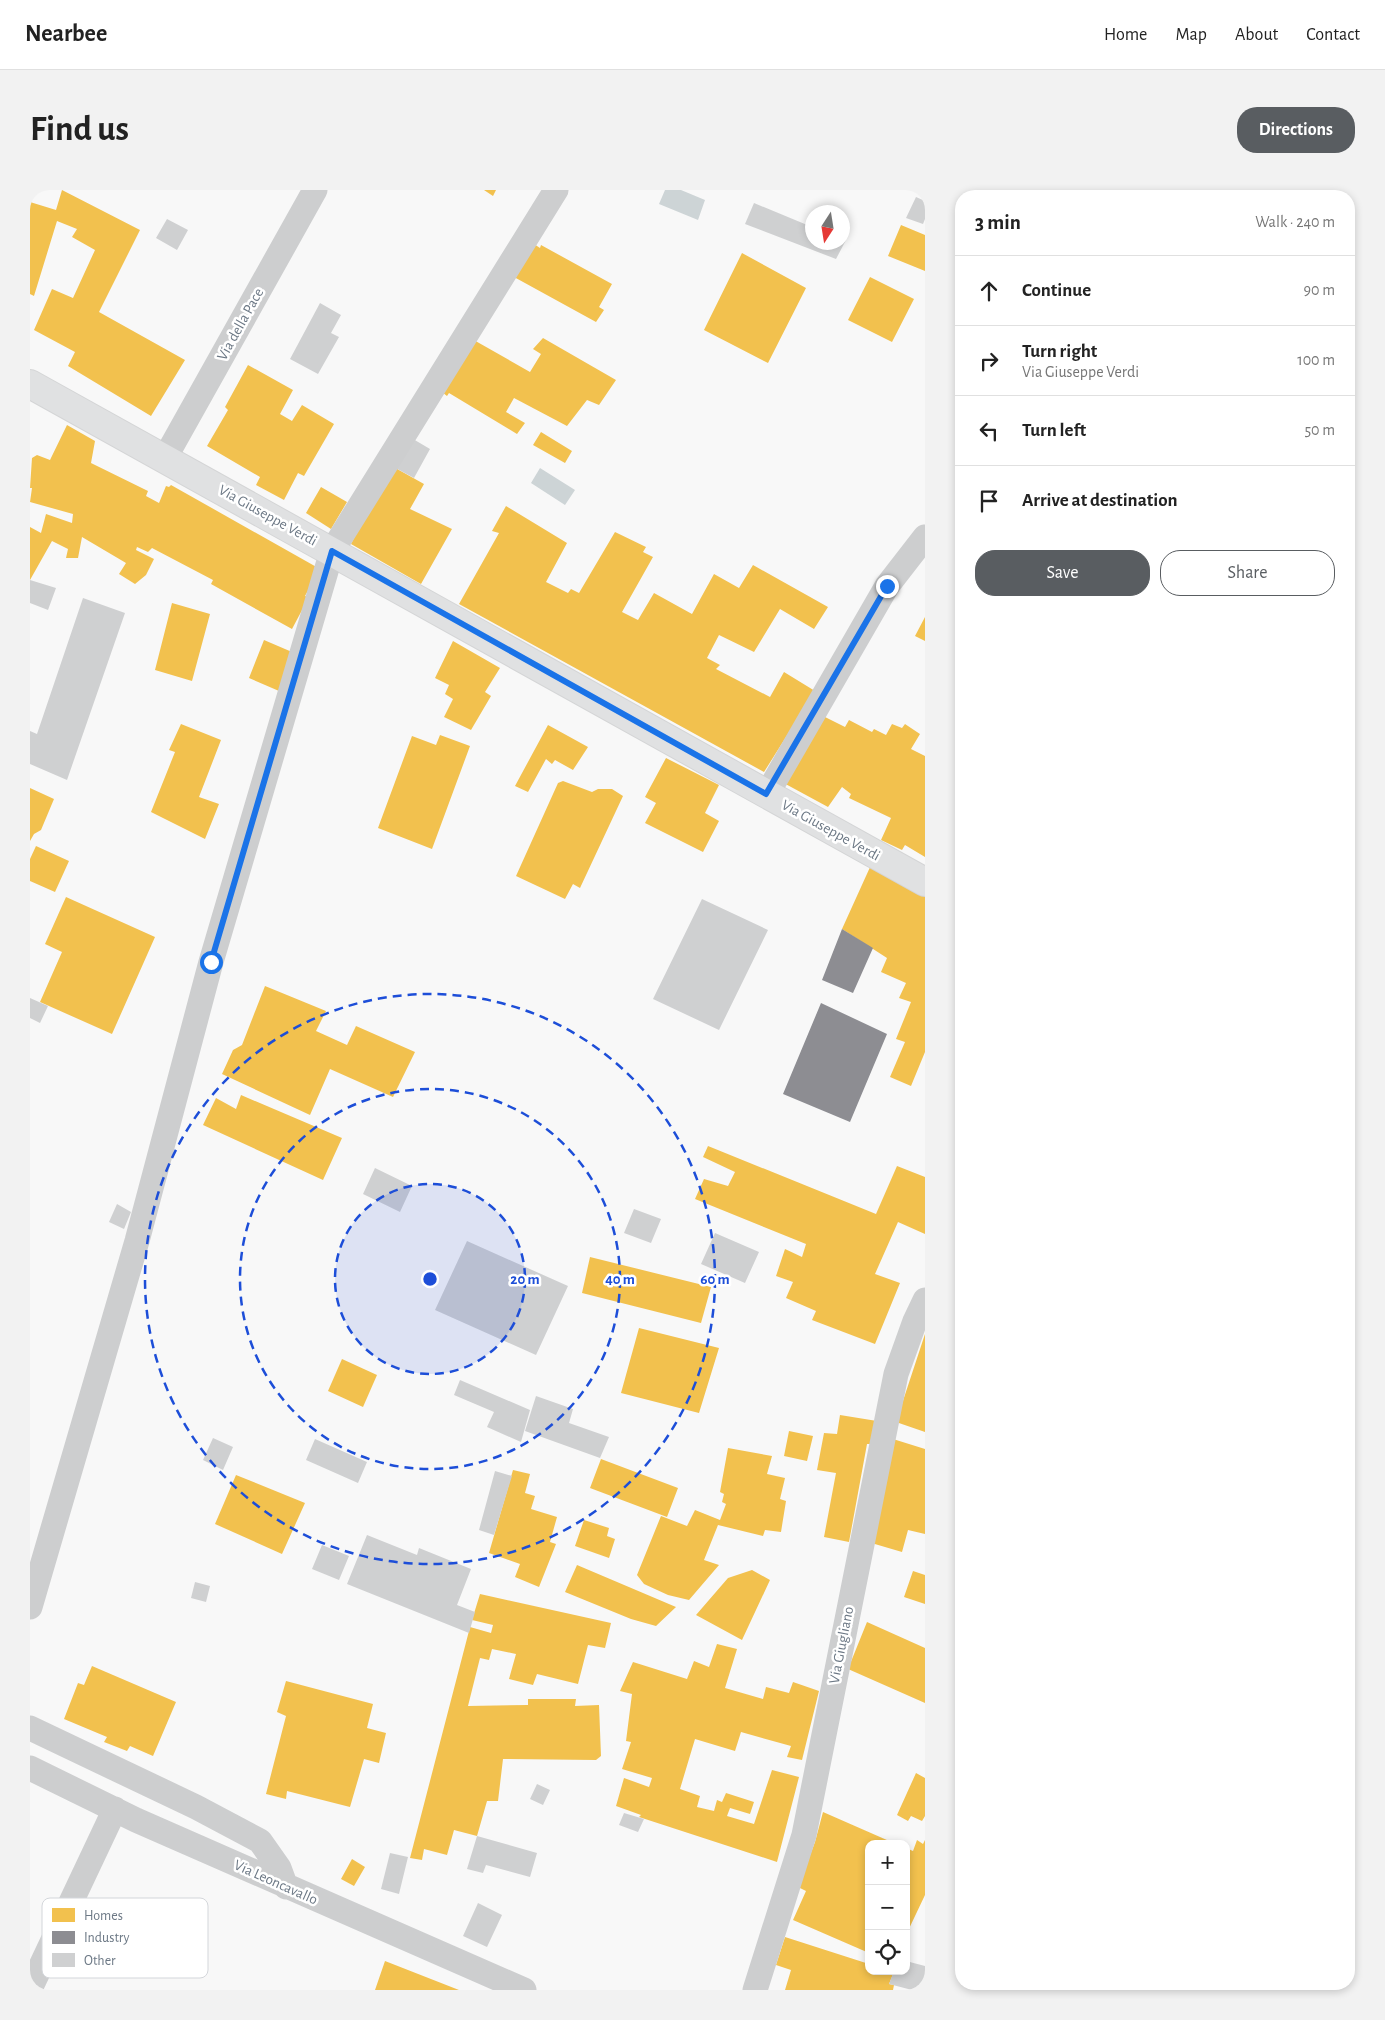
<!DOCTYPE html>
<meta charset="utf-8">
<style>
:root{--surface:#fff;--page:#f2f2f2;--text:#222;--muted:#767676;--line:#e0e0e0;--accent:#595d61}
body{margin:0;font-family:"Alegreya Sans",sans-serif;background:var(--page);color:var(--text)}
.controls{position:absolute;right:15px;bottom:15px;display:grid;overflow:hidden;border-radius:10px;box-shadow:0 2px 8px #0003}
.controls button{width:45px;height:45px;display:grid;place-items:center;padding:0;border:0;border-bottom:1px solid var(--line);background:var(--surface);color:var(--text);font:25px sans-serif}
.compass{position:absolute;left:775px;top:15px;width:45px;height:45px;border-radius:50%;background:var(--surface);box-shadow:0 2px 8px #0003;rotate:192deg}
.stop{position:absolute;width:15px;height:15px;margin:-11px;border:4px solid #1a73e8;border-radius:50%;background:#fff}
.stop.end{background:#1a73e8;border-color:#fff;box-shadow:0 1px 5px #0008}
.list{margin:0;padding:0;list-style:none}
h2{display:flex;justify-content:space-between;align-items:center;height:65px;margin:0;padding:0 20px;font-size:21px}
h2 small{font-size:16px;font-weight:400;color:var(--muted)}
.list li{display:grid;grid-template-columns:32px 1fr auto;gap:15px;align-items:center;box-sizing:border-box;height:70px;padding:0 20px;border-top:1px solid var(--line)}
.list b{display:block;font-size:19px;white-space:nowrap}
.list p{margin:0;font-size:16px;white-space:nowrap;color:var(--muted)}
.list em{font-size:16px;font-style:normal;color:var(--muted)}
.actions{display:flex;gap:10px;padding:15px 20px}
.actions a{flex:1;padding:11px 0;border:1px solid var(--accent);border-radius:20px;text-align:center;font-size:18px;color:var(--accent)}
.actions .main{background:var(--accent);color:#fff}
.icon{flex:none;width:28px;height:28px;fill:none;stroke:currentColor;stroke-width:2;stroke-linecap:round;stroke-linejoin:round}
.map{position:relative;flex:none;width:895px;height:1800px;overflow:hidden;border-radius:20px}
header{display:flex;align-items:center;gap:30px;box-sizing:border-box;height:70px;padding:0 25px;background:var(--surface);border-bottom:1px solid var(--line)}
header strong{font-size:24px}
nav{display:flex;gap:28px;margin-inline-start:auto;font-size:18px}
.intro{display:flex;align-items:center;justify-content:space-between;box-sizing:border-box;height:120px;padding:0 30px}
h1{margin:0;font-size:35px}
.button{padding:12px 22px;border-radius:20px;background:var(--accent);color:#fff;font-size:18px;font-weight:700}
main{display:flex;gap:30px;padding:0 30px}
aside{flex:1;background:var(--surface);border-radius:20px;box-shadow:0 2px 8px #0003}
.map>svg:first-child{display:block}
.water{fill:#cdd4d6}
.homes{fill:#f2c14e}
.industry{fill:#8d8d92}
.building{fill:#cfd0d1}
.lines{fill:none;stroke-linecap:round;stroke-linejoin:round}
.secondary-casing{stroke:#d4d5d6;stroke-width:30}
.street{stroke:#cdcecf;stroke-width:25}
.secondary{stroke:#e0e1e2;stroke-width:28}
.route{stroke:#1a73e8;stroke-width:6}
.ring{fill:none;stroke:#1d4ed8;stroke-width:2.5;stroke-dasharray:9 6}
.labels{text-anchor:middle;stroke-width:5;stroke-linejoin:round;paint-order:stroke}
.street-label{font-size:15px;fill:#6c7885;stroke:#fff}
.key{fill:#fff;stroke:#d3d6da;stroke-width:1}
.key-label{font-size:14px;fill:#6c7885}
.centre{fill:#1d4ed8;stroke:#fff;stroke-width:2.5}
.ring-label{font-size:15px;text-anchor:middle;font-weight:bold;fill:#1d4ed8;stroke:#fff;stroke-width:5;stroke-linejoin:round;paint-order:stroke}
</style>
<header>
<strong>Nearbee</strong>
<nav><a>Home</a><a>Map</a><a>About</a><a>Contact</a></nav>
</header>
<div class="intro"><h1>Find us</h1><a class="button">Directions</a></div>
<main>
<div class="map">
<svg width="895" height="1800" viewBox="0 0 895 1800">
<rect width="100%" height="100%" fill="#f8f8f8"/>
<path class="water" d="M 635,0 L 651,0 L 675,10 L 668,30 L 629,14 Z
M 510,278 L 545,300 L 535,315 L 501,293 Z"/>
<path class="homes" d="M 32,0 L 110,40 L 69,122 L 155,170 L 121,226 L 38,176 L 45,162 L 4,140 L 22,99 L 43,108 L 65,60 L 42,47 L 47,39 L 27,31 L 4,106 L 0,104 L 0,12 L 26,20 Z
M 454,0 L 466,0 L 463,6 Z
M 871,35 L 895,45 L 895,81 L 858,66 Z
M 504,54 L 510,58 L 511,55 L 582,94 L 569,117 L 574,120 L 566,132 L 484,87 Z
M 712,63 L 776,98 L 738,173 L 674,140 Z
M 840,87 L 884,109 L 862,152 L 818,130 Z
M 513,148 L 586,190 L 569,215 L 557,210 L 537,236 L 484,208 L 476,222 L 495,233 L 487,244 L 419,203 L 417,206 L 408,199 L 442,149 L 500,182 L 511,164 L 503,159 Z
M 218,175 L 263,200 L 250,224 L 262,231 L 272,215 L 304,234 L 274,286 L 268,283 L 254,310 L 226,295 L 230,287 L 177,256 L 198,220 L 195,217 Z
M 37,235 L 65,251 L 61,273 L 118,301 L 116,306 L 129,313 L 136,296 L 139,297 L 141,295 L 290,379 L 275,406 L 279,407 L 262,439 L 181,394 L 183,390 L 122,358 L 118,362 L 107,357 L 106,360 L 124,369 L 116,385 L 105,394 L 89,384 L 96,373 L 52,347 L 48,368 L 36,368 L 38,359 L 22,351 L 0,390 L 0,337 L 11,343 L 16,324 L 42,333 L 43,324 L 0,312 L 2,298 L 0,298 L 2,268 L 7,265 L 20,270 Z
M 511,242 L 542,261 L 535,273 L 503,255 Z
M 360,275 L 394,294 L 380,319 L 422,339 L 391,394 L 321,354 Z
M 291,297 L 317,312 L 301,339 L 276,323 Z
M 476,316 L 537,353 L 516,392 L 538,403 L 541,399 L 549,403 L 585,342 L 616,357 L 613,362 L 623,367 L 592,422 L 608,430 L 624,403 L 662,424 L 684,384 L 709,398 L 723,375 L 798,417 L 784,439 L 750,419 L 724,462 L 689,445 L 677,468 L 690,475 L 686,479 L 740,507 L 754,482 L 785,501 L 734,582 L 429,414 L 469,343 L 462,341 Z
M 142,413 L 180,424 L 162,491 L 125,480 Z
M 895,427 L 895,451 L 885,446 Z
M 234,450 L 262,462 L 249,501 L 219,488 Z
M 423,451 L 470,478 L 455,502 L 461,506 L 441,540 L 414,527 L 423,509 L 415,504 L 419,495 L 405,488 Z
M 791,525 L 815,537 L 819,530 L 842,542 L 844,539 L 856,545 L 862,534 L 872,538 L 875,534 L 890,544 L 881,559 L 895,566 L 895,667 L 875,655 L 872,660 L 851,650 L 861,628 L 819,608 L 821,604 L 812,597 L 798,617 L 750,591 Z
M 151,534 L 191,550 L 169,607 L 189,614 L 175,649 L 121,622 L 145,562 L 139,560 Z
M 518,535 L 558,557 L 543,580 L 525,570 L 522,574 L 516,569 L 498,602 L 485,596 Z
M 410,545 L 440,556 L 402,659 L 348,638 L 382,546 L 406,555 Z
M 636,568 L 689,595 L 675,623 L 689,631 L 673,662 L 615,633 L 626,613 L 615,607 Z
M 533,591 L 562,602 L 568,599 L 582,599 L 593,606 L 550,698 L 543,694 L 535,709 L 486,686 L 528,593 Z
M 0,598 L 24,609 L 11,640 L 4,644 L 0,651 Z
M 6,656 L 39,671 L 25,702 L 0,691 L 0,669 Z
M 841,675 L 895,705 L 895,862 L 881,896 L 860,887 L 875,852 L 866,849 L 881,812 L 869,808 L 876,793 L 851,782 L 857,768 L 812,739 Z
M 36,707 L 125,747 L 82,844 L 10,812 L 32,762 L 15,754 Z
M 235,796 L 296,821 L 286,841 L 317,855 L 326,836 L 385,862 L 363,907 L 300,879 L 280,925 L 192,884 L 203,860 L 212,855 Z
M 211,905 L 312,948 L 293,990 L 173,935 L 186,908 L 206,919 Z
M 678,956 L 846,1024 L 867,976 L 895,987 L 895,1044 L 868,1032 L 845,1084 L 870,1093 L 845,1154 L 782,1130 L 786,1121 L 756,1108 L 763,1092 L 746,1086 L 755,1059 L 772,1067 L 776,1054 L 665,1009 L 674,989 L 698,996 L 705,982 L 673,967 Z
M 560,1067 L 681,1097 L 671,1133 L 552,1103 Z
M 609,1138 L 689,1158 L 669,1223 L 591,1203 Z
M 895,1144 L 895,1242 L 866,1232 Z
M 312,1169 L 347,1185 L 333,1217 L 298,1201 Z
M 810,1225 L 847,1231 L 843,1254 L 837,1254 L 819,1352 L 794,1347 L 806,1283 L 787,1280 L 794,1243 L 807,1244 Z
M 759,1241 L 783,1246 L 777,1271 L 754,1266 Z
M 863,1249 L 895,1259 L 895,1344 L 878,1340 L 872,1362 L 838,1352 Z
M 698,1258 L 742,1266 L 737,1284 L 755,1288 L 750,1309 L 756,1311 L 751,1342 L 735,1340 L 733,1346 L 688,1335 L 674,1370 L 689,1375 L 659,1410 L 638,1405 L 614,1394 L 607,1385 L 631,1326 L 657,1336 L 665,1320 L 690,1330 L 696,1314 L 692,1312 L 694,1304 L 690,1302 Z
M 571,1269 L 648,1298 L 637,1327 L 560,1298 Z
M 483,1280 L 500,1284 L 495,1303 L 505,1306 L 501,1319 L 527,1327 L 520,1352 L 526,1354 L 509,1397 L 485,1387 L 490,1374 L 459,1363 Z
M 206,1285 L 275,1313 L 252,1364 L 185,1334 Z
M 554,1330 L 579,1338 L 577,1346 L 585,1349 L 579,1368 L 545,1356 Z
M 547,1375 L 646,1417 L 626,1436 L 601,1429 L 535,1402 Z
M 722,1380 L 740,1390 L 712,1450 L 666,1425 L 698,1388 Z
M 883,1381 L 895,1385 L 895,1414 L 874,1407 Z
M 450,1404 L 581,1433 L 575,1458 L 558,1455 L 548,1494 L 507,1484 L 503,1495 L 479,1489 L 486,1464 L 462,1459 L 459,1470 L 450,1468 L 438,1516 L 498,1515 L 498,1509 L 546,1509 L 545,1516 L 569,1515 L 571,1566 L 566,1570 L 473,1569 L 468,1611 L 457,1611 L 447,1646 L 424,1640 L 417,1665 L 394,1659 L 392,1670 L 380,1668 L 440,1437 L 461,1443 L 463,1435 L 442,1430 Z
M 837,1432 L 895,1458 L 895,1513 L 818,1479 Z
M 687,1454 L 707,1459 L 695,1498 L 733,1509 L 736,1497 L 759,1503 L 763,1492 L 789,1501 L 772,1570 L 757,1567 L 761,1556 L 711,1542 L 705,1561 L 665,1549 L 650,1599 L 670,1606 L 667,1617 L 684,1621 L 687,1610 L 692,1612 L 696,1603 L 724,1612 L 720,1624 L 700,1618 L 697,1626 L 724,1634 L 742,1580 L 769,1587 L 747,1672 L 609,1627 L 611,1625 L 586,1616 L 594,1588 L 619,1597 L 622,1588 L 592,1579 L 601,1552 L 596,1551 L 602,1504 L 590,1501 L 603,1472 L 657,1489 L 664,1471 L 679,1477 Z
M 62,1476 L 146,1512 L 123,1566 L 100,1556 L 97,1561 L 74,1552 L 77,1547 L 34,1529 L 48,1493 L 54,1495 Z
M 256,1491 L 343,1514 L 337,1538 L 356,1543 L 349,1573 L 334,1569 L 320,1617 L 257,1601 L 256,1609 L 236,1604 L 256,1526 L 247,1522 Z
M 886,1583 L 895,1588 L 895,1626 L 892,1631 L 881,1626 L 878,1631 L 867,1625 Z
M 793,1622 L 866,1654 L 839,1654 L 839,1763 L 763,1730 L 776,1701 L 768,1697 L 785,1652 Z
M 887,1650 L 893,1654 L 895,1650 L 895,1705 L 876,1745 L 876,1658 L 883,1661 Z
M 322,1669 L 335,1677 L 324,1696 L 311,1689 Z
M 755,1747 L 839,1774 L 839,1781 L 864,1782 L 859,1794 L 864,1795 L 863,1800 L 755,1800 L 761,1780 L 746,1775 Z
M 355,1771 L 429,1800 L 345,1800 Z"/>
<path class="industry" d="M 812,739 L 843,758 L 823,803 L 792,790 Z
M 791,813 L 857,844 L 820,932 L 753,904 Z"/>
<path class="building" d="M 886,7 L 895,11 L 895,29 L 893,34 L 876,28 Z
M 724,13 L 782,37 L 782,52 L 812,52 L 812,49 L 816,50 L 806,69 L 715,34 Z
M 137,29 L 158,40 L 147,60 L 126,48 Z
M 290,113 L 311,125 L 301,143 L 309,147 L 288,184 L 260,169 Z
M 378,246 L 400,259 L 384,288 L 360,275 Z
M 0,390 L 26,398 L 18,420 L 0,413 Z
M 53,408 L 95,423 L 37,590 L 0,574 L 0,541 L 7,544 Z
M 672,709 L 738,740 L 689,840 L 623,809 Z
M 0,808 L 18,816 L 10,833 L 0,828 Z
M 345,978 L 382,996 L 370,1022 L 333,1004 Z
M 87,1014 L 101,1022 L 94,1039 L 79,1032 Z
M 604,1019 L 631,1029 L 621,1053 L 594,1043 Z
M 685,1043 L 729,1062 L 715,1093 L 671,1074 Z
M 437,1051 L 538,1096 L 506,1165 L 405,1120 Z
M 430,1190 L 500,1220 L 491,1252 L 457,1237 L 464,1222 L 424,1205 Z
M 506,1206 L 543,1219 L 539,1233 L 579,1247 L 570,1268 L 495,1241 Z
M 183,1248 L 203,1257 L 193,1280 L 173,1270 Z
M 285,1249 L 337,1272 L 328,1293 L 276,1270 Z
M 465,1281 L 482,1286 L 464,1345 L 449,1340 Z
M 337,1345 L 387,1365 L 389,1358 L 441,1379 L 427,1415 L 445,1422 L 439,1443 L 317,1394 Z
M 292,1355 L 319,1366 L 309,1390 L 282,1379 Z
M 165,1392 L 180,1396 L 176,1412 L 161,1408 Z
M 507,1594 L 520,1600 L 513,1615 L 500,1609 Z
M 594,1623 L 614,1629 L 608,1642 L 589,1635 Z
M 447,1646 L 507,1663 L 500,1687 L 456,1675 L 453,1683 L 437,1679 Z
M 360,1663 L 378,1667 L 369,1704 L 351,1699 Z
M 448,1713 L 472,1725 L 457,1757 L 433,1746 Z
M 876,1771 L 895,1776 L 895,1800 L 882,1800 L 859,1794 L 864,1781 L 876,1781 Z"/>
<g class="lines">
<g class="secondary-casing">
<path id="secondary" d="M 0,194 L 895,692"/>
</g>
<path class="street" d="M 135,268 L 285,0
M 737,604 L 857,396 L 895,347
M 0,1417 L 107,1051 L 181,772 L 302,361 L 526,0
M 0,1538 L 166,1617 L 230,1651 L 249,1678 L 256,1697
M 0,1578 L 106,1630 L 494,1800
M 0,1799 L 85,1619
M 725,1800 L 774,1645 L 866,1184 L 885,1131 L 895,1110"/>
<use href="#secondary" class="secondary"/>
</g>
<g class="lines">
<path class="route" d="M 181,772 L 302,361 L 736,604 L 857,396"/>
</g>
<circle cx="400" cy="1089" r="95" fill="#1d4ed8" fill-opacity=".12"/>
<g class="ring">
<circle cx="400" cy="1089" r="95"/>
<circle cx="400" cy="1089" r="190"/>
<circle cx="400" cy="1089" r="285"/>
</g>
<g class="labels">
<g class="street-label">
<text transform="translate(210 134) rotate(-61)" y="5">Via della Pace</text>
<text transform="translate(238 325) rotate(29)" y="5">Via Giuseppe Verdi</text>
<text transform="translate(801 640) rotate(29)" y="5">Via Giuseppe Verdi</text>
<text transform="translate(811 1455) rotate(-79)" y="5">Via Giugliano</text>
<text transform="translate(246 1692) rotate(24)" y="5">Via Leoncavallo</text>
</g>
</g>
<rect x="12" y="1708" width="166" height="80" rx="8" class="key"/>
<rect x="22" y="1718" width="23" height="14" fill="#f2c14e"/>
<rect x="22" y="1741" width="23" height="13" fill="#8d8d92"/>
<rect x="22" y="1763" width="23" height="14" fill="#cfd0d1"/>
<g class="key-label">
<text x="54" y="1730">Homes</text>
<text x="54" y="1752">Industry</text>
<text x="54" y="1775">Other</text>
</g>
<circle cx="400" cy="1089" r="8" class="centre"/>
<g class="ring-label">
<text x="495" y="1094">20 m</text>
<text x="590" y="1094">40 m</text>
<text x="685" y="1094">60 m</text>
</g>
</svg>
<div class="controls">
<button>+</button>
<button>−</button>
<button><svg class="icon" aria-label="locate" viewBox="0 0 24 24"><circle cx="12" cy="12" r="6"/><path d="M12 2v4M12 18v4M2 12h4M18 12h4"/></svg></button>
</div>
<svg class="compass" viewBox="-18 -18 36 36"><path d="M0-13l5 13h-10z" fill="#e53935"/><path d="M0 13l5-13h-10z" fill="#767676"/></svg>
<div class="stop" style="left:181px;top:772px"></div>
<div class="stop end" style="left:857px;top:396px"></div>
</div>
<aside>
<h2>3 min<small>Walk · 240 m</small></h2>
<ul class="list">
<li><svg class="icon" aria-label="ahead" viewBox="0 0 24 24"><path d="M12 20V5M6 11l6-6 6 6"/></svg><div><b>Continue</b></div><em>90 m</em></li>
<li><svg class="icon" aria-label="right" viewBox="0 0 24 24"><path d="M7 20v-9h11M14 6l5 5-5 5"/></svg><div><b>Turn right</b><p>Via Giuseppe Verdi</p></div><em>100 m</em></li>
<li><svg class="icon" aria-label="left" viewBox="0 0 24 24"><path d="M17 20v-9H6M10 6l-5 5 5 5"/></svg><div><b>Turn left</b></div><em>50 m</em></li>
<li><svg class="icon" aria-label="arrive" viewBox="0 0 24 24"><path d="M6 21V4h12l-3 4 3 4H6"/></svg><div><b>Arrive at destination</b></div></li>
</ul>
<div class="actions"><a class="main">Save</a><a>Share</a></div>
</aside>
</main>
